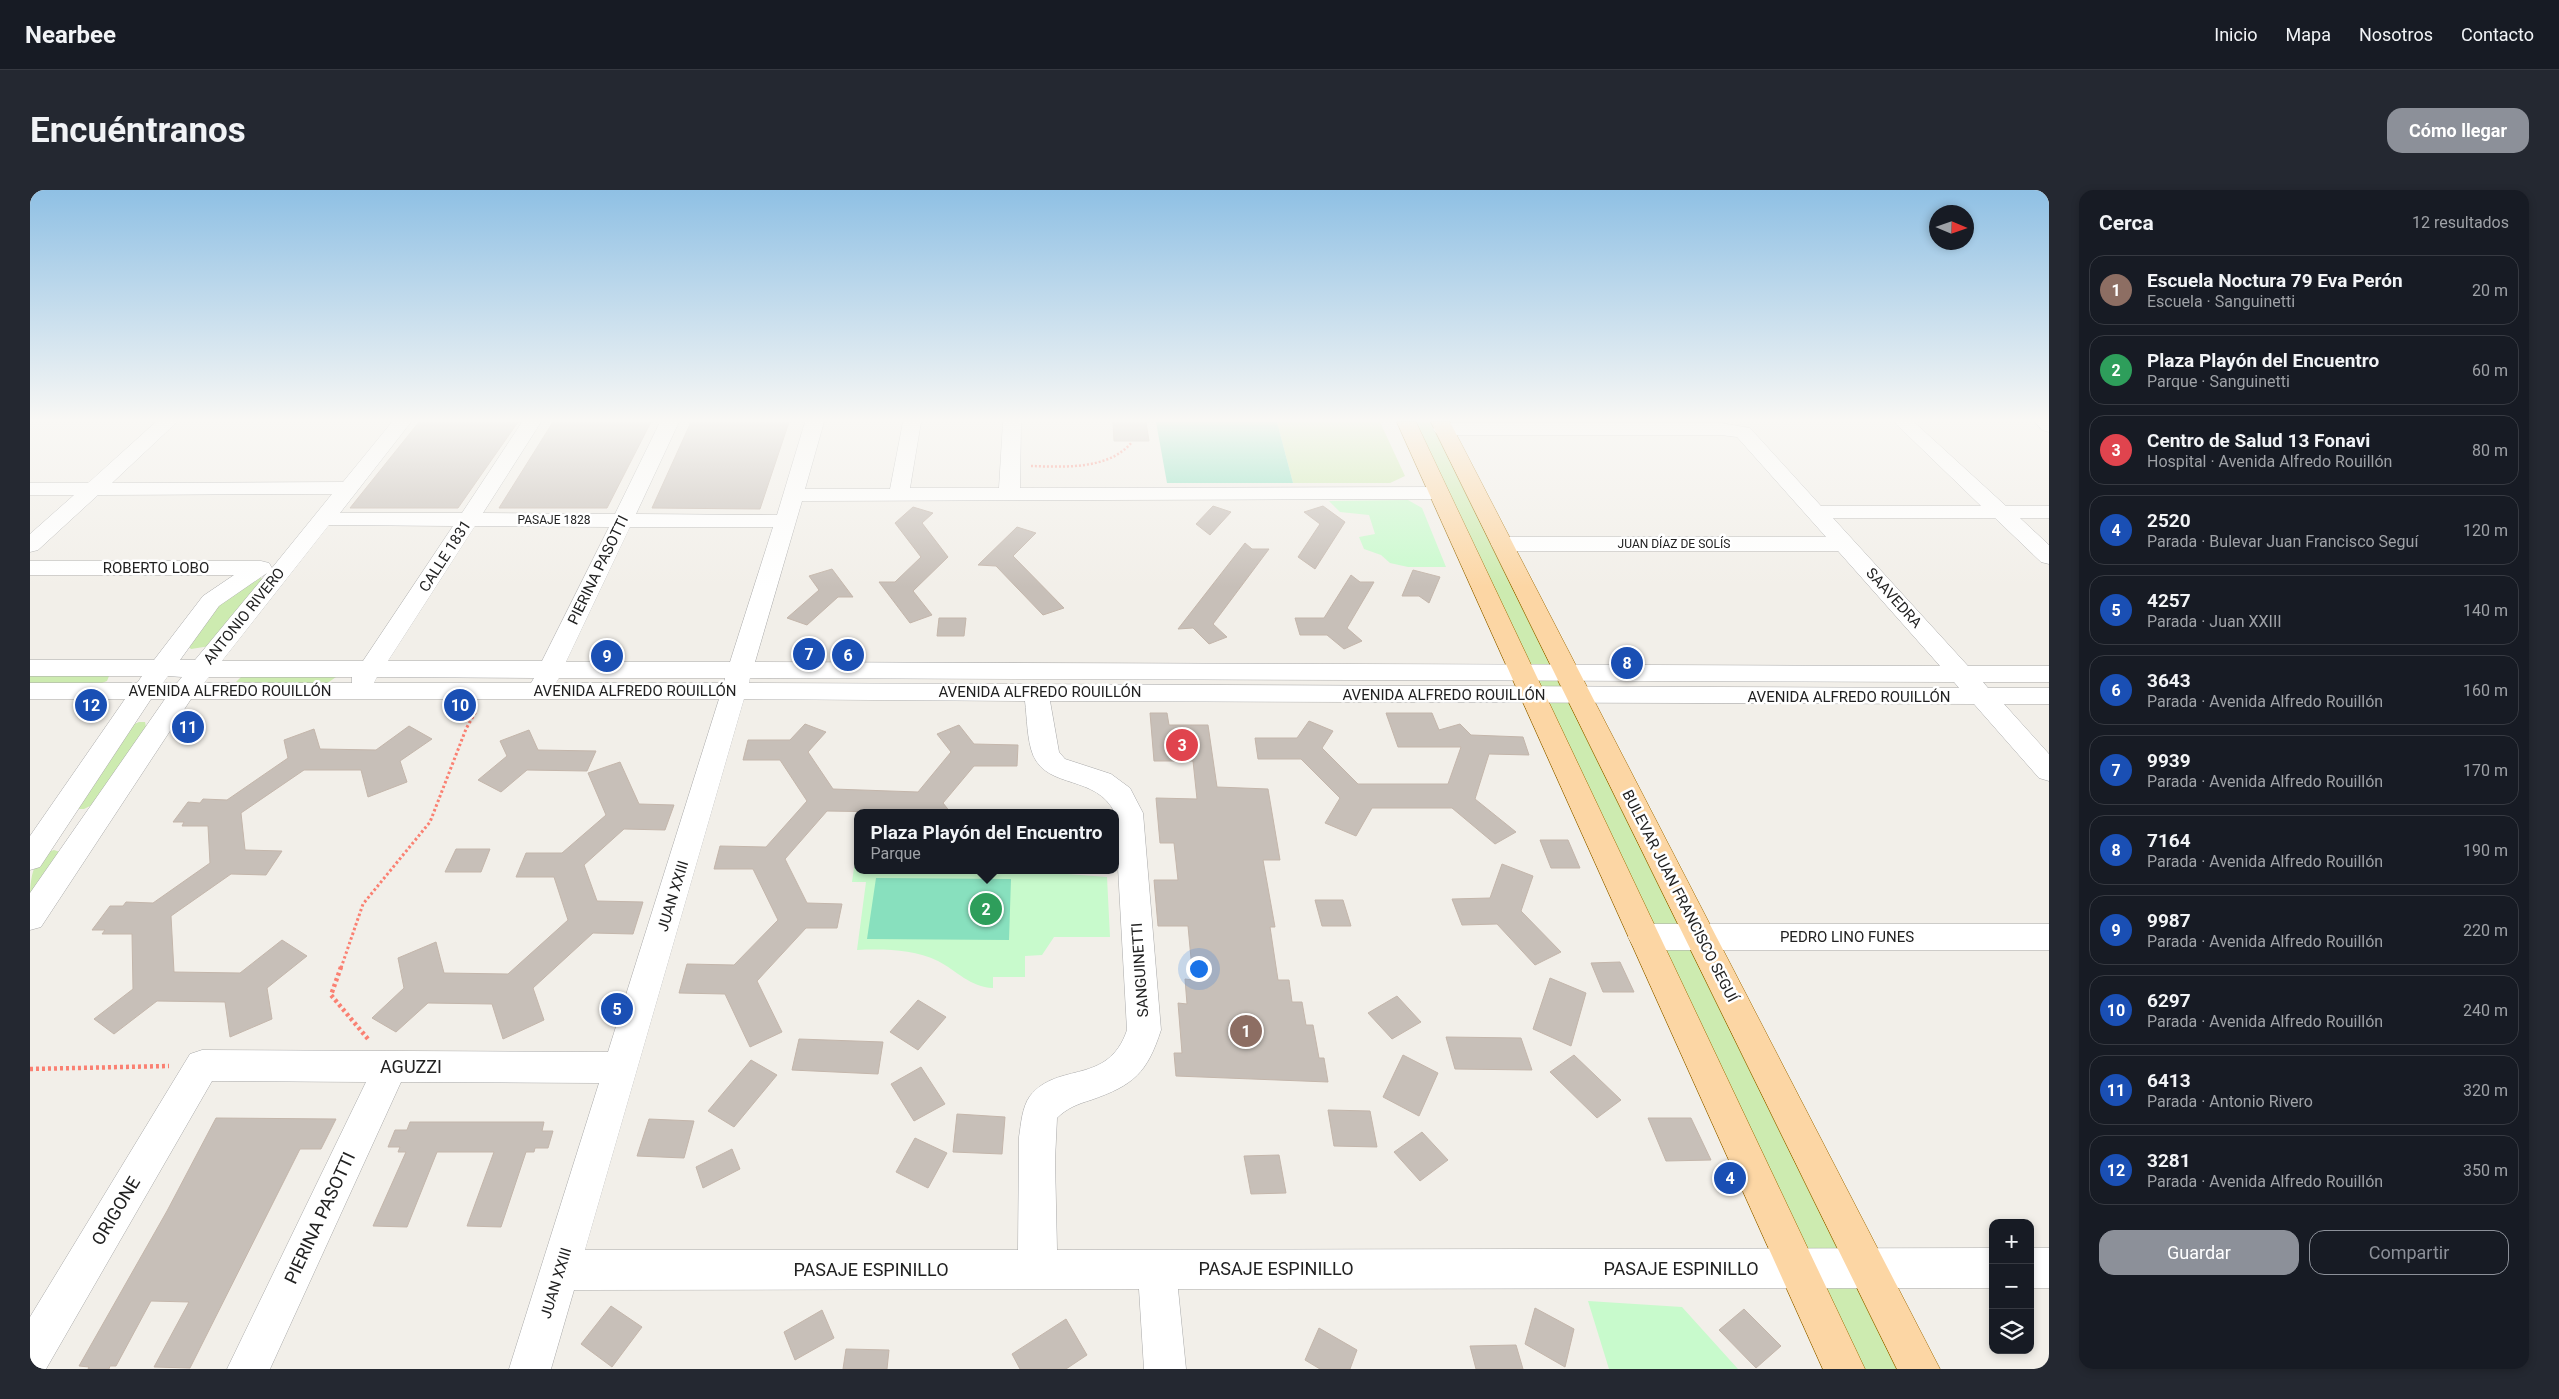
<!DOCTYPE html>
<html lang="es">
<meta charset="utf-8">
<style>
:root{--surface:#171b24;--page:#242831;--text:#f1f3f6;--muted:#9ea1a6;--line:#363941;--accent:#8c9099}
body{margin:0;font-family:Roboto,sans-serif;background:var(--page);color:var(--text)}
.controls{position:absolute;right:15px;bottom:15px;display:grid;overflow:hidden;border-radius:10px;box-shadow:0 2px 8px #0003}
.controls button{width:45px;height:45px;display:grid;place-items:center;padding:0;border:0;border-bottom:1px solid var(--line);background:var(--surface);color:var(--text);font:25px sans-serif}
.compass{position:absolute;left:1899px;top:15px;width:45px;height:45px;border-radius:50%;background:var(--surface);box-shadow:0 2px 8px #0003;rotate:92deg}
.you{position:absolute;left:1168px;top:778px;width:18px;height:18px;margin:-12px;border:4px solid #fff;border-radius:50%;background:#1a73e8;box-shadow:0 0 0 8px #1a73e833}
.badge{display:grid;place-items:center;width:32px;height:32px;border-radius:50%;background:var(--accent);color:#fff;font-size:16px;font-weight:700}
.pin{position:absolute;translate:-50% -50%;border:2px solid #fff;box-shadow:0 1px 5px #0006}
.popup{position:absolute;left:824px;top:619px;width:265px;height:65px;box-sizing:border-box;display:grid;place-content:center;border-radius:10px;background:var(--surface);filter:drop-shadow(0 1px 4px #0005);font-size:16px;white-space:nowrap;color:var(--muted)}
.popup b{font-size:19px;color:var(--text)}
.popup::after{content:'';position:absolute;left:50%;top:100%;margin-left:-10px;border:10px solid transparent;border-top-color:var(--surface)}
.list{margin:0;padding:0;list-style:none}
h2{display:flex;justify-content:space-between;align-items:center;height:65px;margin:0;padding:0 20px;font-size:21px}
h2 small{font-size:16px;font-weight:400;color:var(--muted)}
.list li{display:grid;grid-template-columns:32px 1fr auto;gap:15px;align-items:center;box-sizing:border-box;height:70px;margin:0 10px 10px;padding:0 10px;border:1px solid var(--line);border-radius:15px}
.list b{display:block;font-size:19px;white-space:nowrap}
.list p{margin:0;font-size:16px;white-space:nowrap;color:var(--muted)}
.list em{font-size:16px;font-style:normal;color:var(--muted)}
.actions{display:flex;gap:10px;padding:15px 20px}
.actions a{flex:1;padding:11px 0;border:1px solid var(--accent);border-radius:15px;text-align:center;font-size:18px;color:var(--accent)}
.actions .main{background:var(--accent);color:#fff}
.icon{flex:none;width:28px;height:28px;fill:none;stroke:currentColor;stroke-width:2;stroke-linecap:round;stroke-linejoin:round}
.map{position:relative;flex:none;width:2019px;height:1179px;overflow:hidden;border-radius:15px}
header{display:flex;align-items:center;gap:30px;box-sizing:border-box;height:70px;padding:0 25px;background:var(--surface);border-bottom:1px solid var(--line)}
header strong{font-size:24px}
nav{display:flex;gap:28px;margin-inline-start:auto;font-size:18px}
.intro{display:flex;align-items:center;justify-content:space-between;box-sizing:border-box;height:120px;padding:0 30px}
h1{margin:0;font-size:35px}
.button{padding:12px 22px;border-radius:15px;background:var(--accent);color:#fff;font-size:18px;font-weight:700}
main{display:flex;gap:30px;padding:0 30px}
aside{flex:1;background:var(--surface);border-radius:15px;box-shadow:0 2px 8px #0003}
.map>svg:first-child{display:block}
.grass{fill:#cdebb0}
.park{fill:#c8facc}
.pitch{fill:#88e0be}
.building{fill:#c7bfb8;stroke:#c4b6ab}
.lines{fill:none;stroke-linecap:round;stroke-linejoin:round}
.minor-casing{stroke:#a9a9a9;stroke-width:1}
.major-casing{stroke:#a06b00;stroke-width:1}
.path-far2{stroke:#fa8072;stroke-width:2.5;stroke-dasharray:2 2;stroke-linecap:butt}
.path-far1{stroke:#fa8072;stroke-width:3;stroke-dasharray:2.5 2.5;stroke-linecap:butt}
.path{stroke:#fa8072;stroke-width:4.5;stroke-dasharray:3 3;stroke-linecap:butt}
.minor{fill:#fff;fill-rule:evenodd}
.major{fill:#fcd6a4;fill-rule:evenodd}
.labels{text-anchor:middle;stroke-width:5;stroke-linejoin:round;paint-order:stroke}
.far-street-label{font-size:12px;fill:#222;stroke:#fff}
.street-label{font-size:15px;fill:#222;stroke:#fff}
.near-street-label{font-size:18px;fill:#222;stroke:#fff}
</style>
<header>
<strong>Nearbee</strong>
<nav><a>Inicio</a><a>Mapa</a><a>Nosotros</a><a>Contacto</a></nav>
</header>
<div class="intro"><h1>Encuéntranos</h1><a class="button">Cómo llegar</a></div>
<main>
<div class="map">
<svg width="2019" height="1179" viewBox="0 0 2019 1179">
<rect width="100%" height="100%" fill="#f2efe9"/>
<path class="grass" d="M 1247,232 L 1350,232 L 1375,286 L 1360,293 L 1263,293 Z
M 1376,232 L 1410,232 L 1889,1179 L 1814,1179 Z
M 230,386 L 232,389 L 180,456 L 161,459 L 158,456 L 188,411 Z
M 0,483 L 79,486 L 77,491 L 67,495 L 0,495 Z
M 214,484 L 306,487 L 296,494 L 206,492 Z
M 109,532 L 115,532 L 116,537 L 64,614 L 54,619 L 47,619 L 102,535 Z
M 24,660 L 30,662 L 0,715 C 0,694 0,666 24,660 Z"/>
<path class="park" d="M 1378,310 L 1392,318 L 1416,377 L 1378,377 L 1360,373 L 1351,365 L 1334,359 L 1329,347 L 1345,344 L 1339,325 L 1310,322 L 1299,311 Z
M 827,657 L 827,680 L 1024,680 L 1024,683 L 1077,687 L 1080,747 L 1024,747 L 1012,765 L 995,766 L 995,787 L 963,787 L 963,798 C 940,797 927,781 908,771 C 883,759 854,759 827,760 L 836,692 L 822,692 Z
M 1558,1111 L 1652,1117 L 1708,1179 L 1579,1179 Z"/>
<path class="pitch" d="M 1126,232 L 1247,232 L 1263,293 L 1137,293 Z
M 846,688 L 981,689 L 979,750 L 837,749 Z"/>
<path class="building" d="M 389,232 L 488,232 L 428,318 L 320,318 Z
M 523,232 L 621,232 L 577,318 L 469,318 Z
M 661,232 L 759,232 L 730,319 L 622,318 Z
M 1083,232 L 1116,232 L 1119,251 L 1084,251 Z
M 1183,316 L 1201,322 L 1180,345 L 1166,334 Z
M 1293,316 L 1315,332 L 1285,379 L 1268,367 L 1290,334 L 1274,322 Z
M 883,317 L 903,323 L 892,333 L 918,367 L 883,401 L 902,425 L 880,433 L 849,392 L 865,392 L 891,367 L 865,333 Z
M 987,337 L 1006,343 L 983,366 L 1034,418 L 1013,425 L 966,376 L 948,375 Z
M 1215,353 L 1222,359 L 1239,359 L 1183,434 L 1197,447 L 1179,454 L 1163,438 L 1148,439 Z
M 802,379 L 823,407 L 808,407 L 777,435 L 757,428 L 789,400 L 779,386 Z
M 1383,380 L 1410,387 L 1399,413 L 1389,406 L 1372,406 Z
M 1321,385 L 1330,392 L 1344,392 L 1317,438 L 1332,451 L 1314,459 L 1297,445 L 1270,445 L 1265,428 L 1294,428 Z
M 909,428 L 936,428 L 934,446 L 907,446 Z
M 1120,523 L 1137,523 L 1139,535 L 1178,535 L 1187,597 L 1238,599 L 1250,670 L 1233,670 L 1245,737 L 1240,737 L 1248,790 L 1259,790 L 1262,812 L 1272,812 L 1276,835 L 1283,835 L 1289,868 L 1294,868 L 1298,892 L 1146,886 L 1144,863 L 1152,863 L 1148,813 L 1157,814 L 1155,789 L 1163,790 L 1158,736 L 1128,736 L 1124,690 L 1148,690 L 1144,653 L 1130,653 L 1126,608 L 1167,609 L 1163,571 L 1124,571 Z
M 1356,523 L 1402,523 L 1409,540 L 1430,534 L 1441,545 L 1493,547 L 1499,565 L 1459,564 L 1445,609 L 1486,642 L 1465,654 L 1422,618 L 1342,618 L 1326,646 L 1295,633 L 1310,608 L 1271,569 L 1228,569 L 1225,548 L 1267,548 L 1279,531 L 1303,541 L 1292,558 L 1328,594 L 1418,594 L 1431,557 L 1368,557 Z
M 775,534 L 796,542 L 778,562 L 803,599 L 888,602 L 921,562 L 907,544 L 929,535 L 944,554 L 988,555 L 987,576 L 944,576 L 913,613 L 921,623 L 797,621 L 755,669 L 777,713 L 812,714 L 807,738 L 776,738 L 727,791 L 752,842 L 720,857 L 695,804 L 649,803 L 657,774 L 704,775 L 748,730 L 723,679 L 684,679 L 690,656 L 736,657 L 777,611 L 750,570 L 713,570 L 718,550 L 760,550 Z
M 379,536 L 402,549 L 370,571 L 377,592 L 338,607 L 331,580 L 274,580 L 211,623 L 215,660 L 252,661 L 236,685 L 201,684 L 141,726 L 144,782 L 210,783 L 252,750 L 277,766 L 237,798 L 242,829 L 200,847 L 195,812 L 127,811 L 84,844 L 64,829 L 103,799 L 102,744 L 72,744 L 75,740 L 62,740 L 80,716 L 93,716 L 96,712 L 123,713 L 180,673 L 178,636 L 152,636 L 154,632 L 143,632 L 158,612 L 170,613 L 173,609 L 197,610 L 258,568 L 254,550 L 284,539 L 290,559 L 346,560 Z
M 499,540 L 508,560 L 566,561 L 557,581 L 497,580 L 471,602 L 448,590 L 477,566 L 470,551 Z
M 590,572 L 609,614 L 644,615 L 635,640 L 594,639 L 554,675 L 567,711 L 613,712 L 603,744 L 563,743 L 503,798 L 514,830 L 473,849 L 462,814 L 398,813 L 366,842 L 342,828 L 374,798 L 368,768 L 406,752 L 414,783 L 478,784 L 538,730 L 524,687 L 486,687 L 496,663 L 532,663 L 576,625 L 558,583 Z
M 1510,650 L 1538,650 L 1550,678 L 1521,678 Z
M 426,659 L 460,659 L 451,682 L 415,682 Z
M 1472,674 L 1503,686 L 1491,721 L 1531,762 L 1505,775 L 1467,734 L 1432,735 L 1422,709 L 1460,708 Z
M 1285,710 L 1313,710 L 1321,736 L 1292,736 Z
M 1590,772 L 1604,802 L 1573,802 L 1561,773 Z
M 1520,788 L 1556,803 L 1541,856 L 1503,839 Z
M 1367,806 L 1391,832 L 1362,849 L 1338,823 Z
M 888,810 L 916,827 L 888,860 L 860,842 Z
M 1416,847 L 1491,848 L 1502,880 L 1425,879 Z
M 769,849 L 853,852 L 848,884 L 762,880 Z
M 1373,865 L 1408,883 L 1389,926 L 1353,907 Z
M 1544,865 L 1591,910 L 1567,928 L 1520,882 Z
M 721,870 L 747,885 L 704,937 L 678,921 Z
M 891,877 L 915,914 L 884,931 L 861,894 Z
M 1298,920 L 1340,921 L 1347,957 L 1304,956 Z
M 927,924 L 975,927 L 972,964 L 923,962 Z
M 186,928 L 306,929 L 291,959 L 270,959 L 160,1178 L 124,1177 L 159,1112 L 121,1111 L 86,1176 L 80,1176 L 79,1179 L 58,1179 L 59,1177 L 49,1176 L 137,1021 Z
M 1618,928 L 1661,928 L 1681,970 L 1636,971 Z
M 619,929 L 664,931 L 654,968 L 607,966 Z
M 380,932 L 514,932 L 512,941 L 523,941 L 518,958 L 505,958 L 504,962 L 496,962 L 471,1037 L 437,1036 L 464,962 L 407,962 L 377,1037 L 343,1036 L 376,962 L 368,962 L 370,957 L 358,957 L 365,940 L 377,940 Z
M 1392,942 L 1418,970 L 1390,991 L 1364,962 Z
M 885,948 L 917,963 L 898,998 L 866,982 Z
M 702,959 L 710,979 L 673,998 L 666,977 Z
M 1249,965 L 1256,1003 L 1221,1004 L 1214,966 Z
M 581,1116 L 612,1137 L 582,1177 L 551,1154 Z
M 1505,1118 L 1544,1139 L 1535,1177 L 1495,1154 Z
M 1714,1119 L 1751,1156 L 1726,1178 L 1689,1140 Z
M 792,1120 L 804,1148 L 765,1170 L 754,1142 Z
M 1036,1129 L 1057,1165 L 1036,1179 L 990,1179 L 982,1164 Z
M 1289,1138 L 1327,1160 L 1320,1179 L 1290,1179 L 1275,1170 Z
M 1486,1155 L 1493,1179 L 1446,1179 L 1440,1156 Z
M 816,1159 L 859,1160 L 857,1179 L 813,1179 Z"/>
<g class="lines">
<g class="minor-casing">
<path id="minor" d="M 126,232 L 147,232 L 82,293 L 313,292 L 362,232 L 381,232 L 310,323 L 432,323 L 492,232 L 511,232 L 453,323 L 585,324 L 630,232 L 649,232 L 606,324 L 747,325 L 775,232 L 794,232 L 775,299 L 860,299 L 873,232 L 891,232 L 880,298 L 969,298 L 973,232 L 991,232 L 990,298 L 1409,297 L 1416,299 L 1419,303 L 1416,307 L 1409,309 L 772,311 L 725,472 L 1910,476 L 1808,361 L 1472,361 L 1464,359 L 1461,354 L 1464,349 L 1472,347 L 1796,347 L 1707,247 L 1691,245 L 1413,245 L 1406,243 L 1403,239 L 1406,235 L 1413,233 L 1691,233 L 1720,238 L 1791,316 L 1951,316 L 1864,232 L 1884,232 L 1976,316 L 2019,316 L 2019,328 L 1990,328 L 2019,355 L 2019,374 L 2011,372 L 1965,328 L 1803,328 L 1938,476 L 2019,476 L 2019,492 L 1953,492 L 1958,498 L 2019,498 L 2019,514 L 1974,514 L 2019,564 L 2019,591 L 2009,588 L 1944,514 L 1020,511 L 1029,562 L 1035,569 L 1081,584 L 1100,598 L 1113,623 L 1131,840 C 1117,883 1104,895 1061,910 C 1048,914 1037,918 1027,928 L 1025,970 L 1027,1060 L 1963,1058 L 1963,1098 L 1148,1099 L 1156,1179 L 1114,1179 L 1109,1099 L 544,1100 L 521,1179 L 479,1179 L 569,893 L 371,892 L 240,1179 L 197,1179 L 336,892 L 182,891 L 16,1179 L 0,1179 L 0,1127 L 160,864 L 172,860 L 578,862 L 689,509 L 161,509 L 11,737 L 0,740 L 0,703 L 135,509 L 121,509 L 10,677 L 0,680 L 0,646 L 95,509 L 0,509 L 0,493 L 107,493 L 112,486 L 0,486 L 0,470 L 124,470 L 173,406 L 204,385 L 0,385 L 0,371 L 231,371 L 239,373 L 242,378 L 302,304 L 68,305 L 8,360 L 0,362 L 0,344 L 44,305 L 0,305 L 0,293 L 58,293 ZM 299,335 L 423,336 L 333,471 L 192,471 ZM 445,336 L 579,337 L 512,471 L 358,471 ZM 600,337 L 743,337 L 700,472 L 536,472 ZM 237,383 L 165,470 L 150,470 L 189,416 ZM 138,486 L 152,487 L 147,493 L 133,493 ZM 179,487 L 322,487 L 322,493 L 174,493 ZM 347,487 L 504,488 L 501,493 L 344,493 ZM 529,488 L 695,488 L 694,493 L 526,493 ZM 720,488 L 1924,492 L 1929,498 L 719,493 ZM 714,509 L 995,511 C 997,528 997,550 1003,565 C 1018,600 1066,584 1085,623 L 1097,840 C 1078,896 1028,871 1000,906 C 992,917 991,934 989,947 L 988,1060 L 555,1060 Z
M 2005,232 L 2019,232 L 2019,242 L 2012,240 Z
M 1614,734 L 2019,734 L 2019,760 L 1614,760 L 1603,756 L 1598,747 L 1603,738 Z
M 2000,1058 L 2019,1058 L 2019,1098 L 2000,1098 Z"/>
</g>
<g class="major-casing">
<path id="major" d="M 1367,232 L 1386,232 L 1835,1179 L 1793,1179 Z
M 1401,232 L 1420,232 L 1910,1179 L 1867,1179 Z"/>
</g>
<path class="path-far2" d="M 1001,276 C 1034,277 1079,280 1102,252"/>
<path class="path-far1" d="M 311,778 L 333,714 L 400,632 L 436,539 L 446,521"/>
<path class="path" d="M 311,777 L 301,805 L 338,849
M 0,879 L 139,876"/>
<use href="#minor" class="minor"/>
<use href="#major" class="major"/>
</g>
<linearGradient id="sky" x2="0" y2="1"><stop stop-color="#8fc0e4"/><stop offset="0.58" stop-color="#f9f8f5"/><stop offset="1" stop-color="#f9f8f5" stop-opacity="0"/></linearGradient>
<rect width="2019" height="397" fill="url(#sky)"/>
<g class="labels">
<g class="far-street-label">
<text x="524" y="334">PASAJE 1828</text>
<text x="1644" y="358">JUAN DÍAZ DE SOLÍS</text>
</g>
<g class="street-label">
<text transform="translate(415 366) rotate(-57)" y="5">CALLE 1831</text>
<text x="126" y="383">ROBERTO LOBO</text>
<text transform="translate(568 380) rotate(-64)" y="5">PIERINA PASOTTI</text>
<text transform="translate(1864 408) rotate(48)" y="5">SAAVEDRA</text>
<text transform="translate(214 426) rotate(-51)" y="5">ANTONIO RIVERO</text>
<text x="200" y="506">AVENIDA ALFREDO ROUILLÓN</text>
<text x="605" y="506">AVENIDA ALFREDO ROUILLÓN</text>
<text x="1010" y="507">AVENIDA ALFREDO ROUILLÓN</text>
<text x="1414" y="510">AVENIDA ALFREDO ROUILLÓN</text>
<text x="1819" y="512">AVENIDA ALFREDO ROUILLÓN</text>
<text transform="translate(643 706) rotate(-73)" y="5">JUAN XXIII</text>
<text transform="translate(1650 706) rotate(63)" y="5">BULEVAR JUAN FRANCISCO SEGUÍ</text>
<text x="1817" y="752">PEDRO LINO FUNES</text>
<text transform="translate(1110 780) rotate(-94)" y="5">SANGUINETTI</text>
<text transform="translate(526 1093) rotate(-73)" y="5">JUAN XXIII</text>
</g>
<g class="near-street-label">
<text x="381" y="883">AGUZZI</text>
<text transform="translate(86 1021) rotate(-59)" y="6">ORIGONE</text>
<text transform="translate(290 1028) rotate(-65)" y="6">PIERINA PASOTTI</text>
<text x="1246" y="1085">PASAJE ESPINILLO</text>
<text x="1651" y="1085">PASAJE ESPINILLO</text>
<text x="841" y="1086">PASAJE ESPINILLO</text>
</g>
</g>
</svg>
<div class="controls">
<button>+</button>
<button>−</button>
<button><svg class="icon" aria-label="layers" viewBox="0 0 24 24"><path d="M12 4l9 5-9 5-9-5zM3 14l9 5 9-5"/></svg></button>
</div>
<svg class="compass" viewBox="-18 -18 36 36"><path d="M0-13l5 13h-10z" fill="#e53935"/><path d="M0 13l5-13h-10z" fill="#9ea1a6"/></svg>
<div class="you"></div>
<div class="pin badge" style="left:1216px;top:841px;background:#8d6e63">1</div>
<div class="pin badge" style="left:956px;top:719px;background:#2e9e5b">2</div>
<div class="popup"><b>Plaza Playón del Encuentro</b>Parque</div>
<div class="pin badge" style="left:1152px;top:555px;background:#e0444e">3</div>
<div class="pin badge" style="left:1700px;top:988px;background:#1a4fb4">4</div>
<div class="pin badge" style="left:587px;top:819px;background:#1a4fb4">5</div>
<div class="pin badge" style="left:818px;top:465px;background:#1a4fb4">6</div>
<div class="pin badge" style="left:779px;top:464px;background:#1a4fb4">7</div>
<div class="pin badge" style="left:1597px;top:473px;background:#1a4fb4">8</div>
<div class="pin badge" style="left:577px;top:466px;background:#1a4fb4">9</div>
<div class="pin badge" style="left:430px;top:515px;background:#1a4fb4">10</div>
<div class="pin badge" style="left:158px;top:537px;background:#1a4fb4">11</div>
<div class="pin badge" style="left:61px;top:515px;background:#1a4fb4">12</div>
</div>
<aside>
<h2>Cerca<small>12 resultados</small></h2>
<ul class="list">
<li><span class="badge" style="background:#8d6e63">1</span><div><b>Escuela Noctura 79 Eva Perón</b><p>Escuela · Sanguinetti</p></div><em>20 m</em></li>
<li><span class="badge" style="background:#2e9e5b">2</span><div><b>Plaza Playón del Encuentro</b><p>Parque · Sanguinetti</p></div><em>60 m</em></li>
<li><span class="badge" style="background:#e0444e">3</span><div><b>Centro de Salud 13 Fonavi</b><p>Hospital · Avenida Alfredo Rouillón</p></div><em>80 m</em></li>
<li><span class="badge" style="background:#1a4fb4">4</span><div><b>2520</b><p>Parada · Bulevar Juan Francisco Seguí</p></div><em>120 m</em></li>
<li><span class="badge" style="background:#1a4fb4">5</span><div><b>4257</b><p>Parada · Juan XXIII</p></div><em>140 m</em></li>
<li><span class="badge" style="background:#1a4fb4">6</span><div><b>3643</b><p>Parada · Avenida Alfredo Rouillón</p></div><em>160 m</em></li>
<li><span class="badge" style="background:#1a4fb4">7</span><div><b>9939</b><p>Parada · Avenida Alfredo Rouillón</p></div><em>170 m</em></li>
<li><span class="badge" style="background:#1a4fb4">8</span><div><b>7164</b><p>Parada · Avenida Alfredo Rouillón</p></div><em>190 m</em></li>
<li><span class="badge" style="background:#1a4fb4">9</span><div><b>9987</b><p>Parada · Avenida Alfredo Rouillón</p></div><em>220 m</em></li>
<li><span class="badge" style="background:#1a4fb4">10</span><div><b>6297</b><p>Parada · Avenida Alfredo Rouillón</p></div><em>240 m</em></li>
<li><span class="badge" style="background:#1a4fb4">11</span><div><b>6413</b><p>Parada · Antonio Rivero</p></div><em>320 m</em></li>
<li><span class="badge" style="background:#1a4fb4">12</span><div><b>3281</b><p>Parada · Avenida Alfredo Rouillón</p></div><em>350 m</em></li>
</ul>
<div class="actions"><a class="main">Guardar</a><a>Compartir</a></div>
</aside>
</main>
